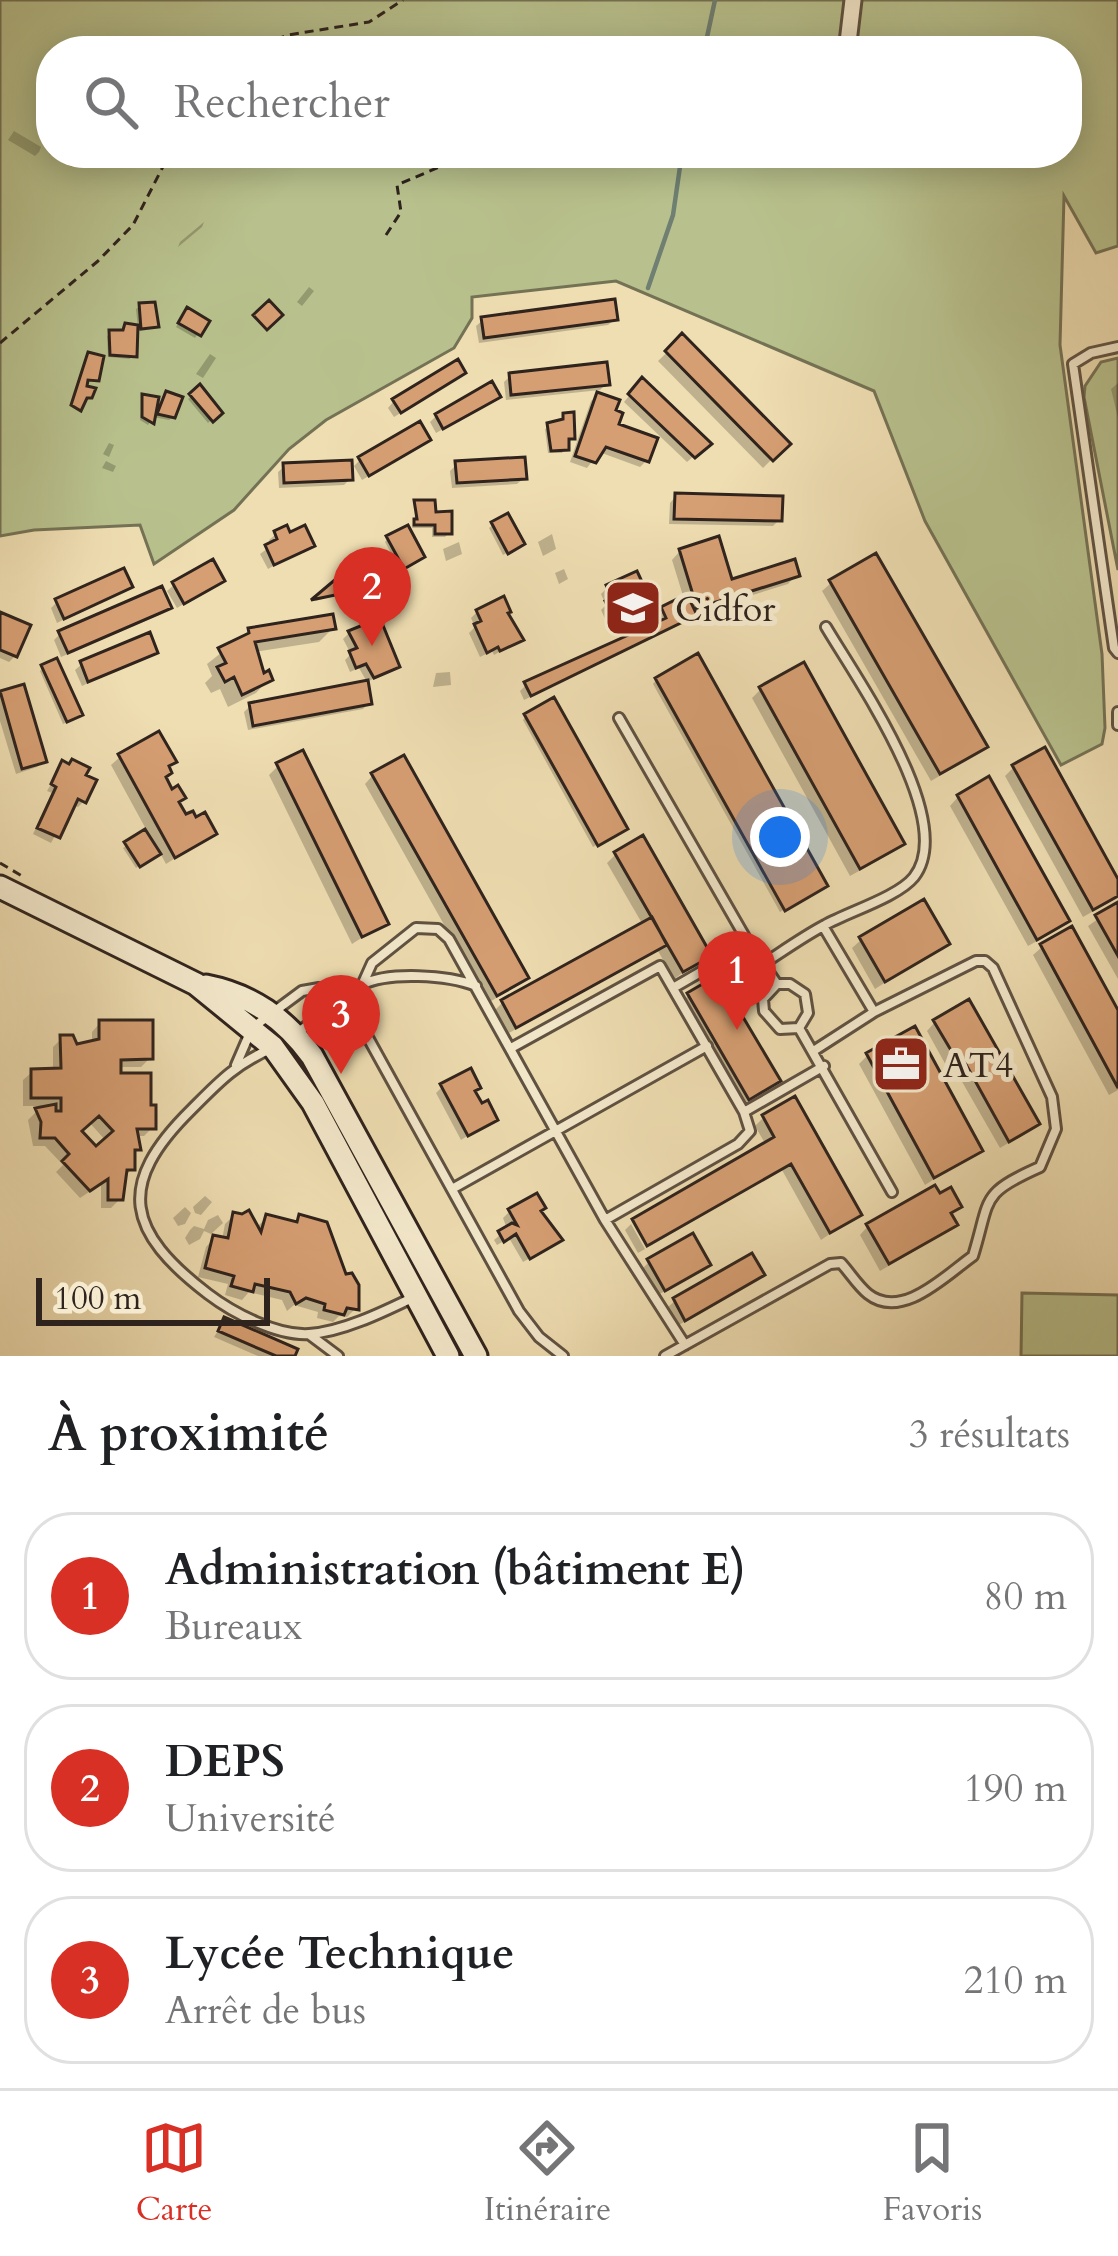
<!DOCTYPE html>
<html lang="fr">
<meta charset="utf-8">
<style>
:root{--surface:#fff;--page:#f6f6f6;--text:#202124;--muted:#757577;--line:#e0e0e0;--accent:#d93025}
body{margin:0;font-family:Cardo,serif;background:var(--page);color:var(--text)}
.scale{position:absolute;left:36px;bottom:30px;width:234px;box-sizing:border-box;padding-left:12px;border:6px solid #2f231d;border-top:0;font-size:33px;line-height:42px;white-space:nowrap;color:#2f231d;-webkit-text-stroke:9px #f5eacd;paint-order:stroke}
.you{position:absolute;left:780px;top:837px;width:42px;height:42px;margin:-30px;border:9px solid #fff;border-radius:50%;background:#1a73e8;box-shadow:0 0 0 18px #1a73e833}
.badge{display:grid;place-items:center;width:78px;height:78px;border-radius:50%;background:var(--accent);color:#fff;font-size:39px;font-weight:700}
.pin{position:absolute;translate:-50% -99px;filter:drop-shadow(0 3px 6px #0008)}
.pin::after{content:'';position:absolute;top:63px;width:42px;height:36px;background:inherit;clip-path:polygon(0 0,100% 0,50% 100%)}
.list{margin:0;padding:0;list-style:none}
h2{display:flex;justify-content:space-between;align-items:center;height:156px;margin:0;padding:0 48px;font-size:51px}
h2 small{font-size:39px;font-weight:400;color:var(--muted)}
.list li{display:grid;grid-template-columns:78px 1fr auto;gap:36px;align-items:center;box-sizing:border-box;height:168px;margin:0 24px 24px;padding:0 24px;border:3px solid var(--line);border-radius:48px}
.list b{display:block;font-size:45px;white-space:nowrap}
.list p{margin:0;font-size:39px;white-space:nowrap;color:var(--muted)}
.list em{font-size:39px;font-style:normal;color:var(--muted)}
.icon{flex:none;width:66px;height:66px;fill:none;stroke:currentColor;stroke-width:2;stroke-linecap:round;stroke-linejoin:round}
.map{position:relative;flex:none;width:1118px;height:1356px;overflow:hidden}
.search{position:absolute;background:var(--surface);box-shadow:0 6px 30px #0003;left:36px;right:36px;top:36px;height:132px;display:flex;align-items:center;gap:30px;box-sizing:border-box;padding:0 42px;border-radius:48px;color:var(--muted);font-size:45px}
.sheet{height:732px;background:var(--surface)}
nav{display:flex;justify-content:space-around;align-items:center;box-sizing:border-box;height:168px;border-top:3px solid var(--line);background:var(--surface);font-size:33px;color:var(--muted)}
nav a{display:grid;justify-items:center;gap:6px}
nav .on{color:var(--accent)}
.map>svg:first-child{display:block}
.green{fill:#b8c18d;stroke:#747255;stroke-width:3;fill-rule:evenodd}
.shadow{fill:#0003;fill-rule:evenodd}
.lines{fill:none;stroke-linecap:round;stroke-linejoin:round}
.stream{stroke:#6f7f72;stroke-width:4.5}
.building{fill:#d69f73;stroke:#2f231d;stroke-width:3;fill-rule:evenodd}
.lane-casing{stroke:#5f5242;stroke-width:14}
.street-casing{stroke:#5f5242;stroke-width:21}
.secondary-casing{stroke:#2f231d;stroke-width:27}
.path{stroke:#2f231d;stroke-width:3;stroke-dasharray:9 6;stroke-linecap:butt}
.lane{stroke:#f5eacd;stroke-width:8}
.street{stroke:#f5eacd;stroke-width:15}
.secondary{stroke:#f5eacd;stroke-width:21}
.labels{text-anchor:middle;stroke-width:10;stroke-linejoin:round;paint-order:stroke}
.poi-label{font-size:36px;fill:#2f231d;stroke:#f5eacd;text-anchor:start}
</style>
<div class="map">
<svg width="1118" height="1356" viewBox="0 0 1118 1356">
<rect width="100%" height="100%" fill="#efdeb2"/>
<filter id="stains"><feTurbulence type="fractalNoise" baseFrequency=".00167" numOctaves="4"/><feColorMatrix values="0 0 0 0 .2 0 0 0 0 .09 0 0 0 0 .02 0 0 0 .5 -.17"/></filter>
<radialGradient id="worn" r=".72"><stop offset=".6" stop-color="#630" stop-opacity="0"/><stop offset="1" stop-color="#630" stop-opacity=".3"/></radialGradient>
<path class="green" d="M 0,0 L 1118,0 L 1118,246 L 1096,253 L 1064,196 L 1060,345 L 1102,654 L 1105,728 L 1102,744 L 1061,765 L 925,521 L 874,391 L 616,281 L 472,297 L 472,318 L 454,348 L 326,420 L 289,449 L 234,510 L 154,564 L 140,525 L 34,530 L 0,536 ZM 51,51 L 1067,51 L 1067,153 L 51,153 Z
M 1118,358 L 1118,570 L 1084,397 L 1085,386 L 1101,362 Z
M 1022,1293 L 1118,1295 L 1118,1356 L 1021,1356 Z"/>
<path class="shadow" d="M 14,131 L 41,147 L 39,152 L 35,156 L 8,140 Z
M 68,153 L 77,158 L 72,167 L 63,162 Z
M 204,222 L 202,227 L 178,247 L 180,242 Z
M 309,287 L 314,291 L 302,306 L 297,302 Z
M 140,306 L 156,326 L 135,331 L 130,359 L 108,357 L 107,336 L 126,327 L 138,328 L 136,309 Z
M 184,314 L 206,322 L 195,338 L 176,327 Z
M 615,319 L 608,325 L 479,343 L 476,326 L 483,320 Z
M 682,338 L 787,444 L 763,468 L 658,361 Z
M 210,354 L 216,358 L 203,378 L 196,374 Z
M 510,376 L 606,384 L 600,390 L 506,400 L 504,382 Z
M 456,379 L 394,417 L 388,408 L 394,401 Z
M 642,381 L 707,444 L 687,462 L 624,402 Z
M 1118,383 L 1118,418 L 1111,389 Z
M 200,389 L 219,412 L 208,423 L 188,399 Z
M 598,395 L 615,426 L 646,461 L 640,467 L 599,452 L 587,468 L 570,462 L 591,401 Z
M 143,397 L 155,415 L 163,398 L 173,417 L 169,420 L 153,417 L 148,425 L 140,420 Z
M 491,402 L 436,433 L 430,422 L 436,416 Z
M 564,416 L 572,438 L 562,453 L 548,453 L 545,429 L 560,422 Z
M 109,443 L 114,445 L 109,457 L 103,454 Z
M 421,445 L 362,480 L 354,466 L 360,460 Z
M 106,461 L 116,466 L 113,472 L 102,468 Z
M 457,464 L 524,478 L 517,484 L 452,488 L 450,471 Z
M 285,466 L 350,479 L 344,485 L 279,488 L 278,472 Z
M 676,496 L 779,520 L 773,526 L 669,524 L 670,503 Z
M 418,503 L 449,533 L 445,537 L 432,537 L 432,528 L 412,528 Z
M 493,525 L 518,547 L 503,555 L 489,528 Z
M 276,534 L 289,536 L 311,545 L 268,569 L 260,554 L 272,545 L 269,540 Z
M 552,534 L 556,549 L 543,556 L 538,542 Z
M 388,538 L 418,560 L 400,570 L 385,542 Z
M 459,542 L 462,554 L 446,561 L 443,549 Z
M 680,551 L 730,583 L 796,575 L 788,584 L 695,613 L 687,620 L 524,700 L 520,691 L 526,685 L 660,624 L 656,616 L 684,599 L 672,560 Z
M 564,569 L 568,579 L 559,584 L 555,573 Z
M 222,581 L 177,608 L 167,591 L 174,585 Z
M 338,581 L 375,586 L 315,601 Z
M 831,583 L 984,747 L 975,755 L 931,781 L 822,591 Z
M 129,586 L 57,623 L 51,608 L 57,602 Z
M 607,588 L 653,612 L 621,630 L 616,619 L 607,623 L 601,610 L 606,605 L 601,594 Z
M 168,608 L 162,614 L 61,657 L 54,640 L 60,634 Z
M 477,612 L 520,640 L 494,655 L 492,651 L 480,657 L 469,633 L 475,627 L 471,618 Z
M 0,615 L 15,656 L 9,662 L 0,658 Z
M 333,628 L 319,642 L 254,652 L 262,677 L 269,679 L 256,693 L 228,707 L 220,689 L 211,693 L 205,683 L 212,676 L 207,664 L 249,631 Z
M 349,633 L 396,667 L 367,682 L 359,668 L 350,672 L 345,660 L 351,654 L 343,639 Z
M 155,652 L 82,686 L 75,670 L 82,664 Z
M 43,668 L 80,715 L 76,718 L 63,724 L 40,671 Z
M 450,672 L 451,685 L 433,687 L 436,673 Z
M 656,680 L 821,889 L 780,912 L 653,684 Z
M 22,688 L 44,761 L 37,767 L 16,774 L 0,721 L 0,694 Z
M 761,689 L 901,843 L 893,852 L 850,876 L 752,698 Z
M 369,703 L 363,709 L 248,730 L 244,712 L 251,705 Z
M 526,716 L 620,832 L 593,847 L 523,720 Z
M 120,757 L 166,768 L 163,778 L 185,818 L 213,834 L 166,864 L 159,851 L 136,868 L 123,848 L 147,831 L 111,765 Z
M 63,764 L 68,767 L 84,801 L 78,807 L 72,805 L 51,843 L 33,834 L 52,793 L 47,791 Z
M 278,766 L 385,923 L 352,944 L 269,775 Z
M 1014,767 L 1118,885 L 1118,895 L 1113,900 L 1083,917 L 1005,776 Z
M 373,775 L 525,978 L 516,986 L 488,1003 L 365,784 Z
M 958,797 L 1066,921 L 1057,930 L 1028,946 L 950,806 Z
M 616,854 L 708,955 L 674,979 L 658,951 L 507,1034 L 494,1011 L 503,1002 L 643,925 L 607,863 Z
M 1118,905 L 1118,979 L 1088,926 Z
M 861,940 L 946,943 L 875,989 L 852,948 Z
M 1042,947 L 1118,1016 L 1118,1090 L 1109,1095 L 1033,955 Z
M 689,995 L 777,1080 L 769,1089 L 739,1107 L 680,1004 Z
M 935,1022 L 1036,1124 L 1027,1132 L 1000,1148 L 953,1066 L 948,1069 L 927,1031 Z
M 100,1023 L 150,1058 L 141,1067 L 118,1067 L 118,1076 L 153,1127 L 144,1136 L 135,1136 L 138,1149 L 132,1154 L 132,1169 L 123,1178 L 120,1199 L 111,1208 L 101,1208 L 101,1184 L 80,1198 L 56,1172 L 63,1165 L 45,1146 L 33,1146 L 28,1120 L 42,1106 L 23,1106 L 23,1080 L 32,1072 L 53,1071 L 53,1047 L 62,1038 L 75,1047 L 92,1042 L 92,1032 ZM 89,1122 L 106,1141 L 96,1150 L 78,1131 Z
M 867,1056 L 979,1150 L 925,1185 L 859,1064 Z
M 442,1087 L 473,1093 L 494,1119 L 461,1140 L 436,1093 Z
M 764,1117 L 858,1214 L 821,1240 L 782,1170 L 650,1246 L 636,1220 L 766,1145 L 755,1126 Z
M 205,1196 L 212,1202 L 201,1215 L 195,1213 L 193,1207 Z
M 185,1207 L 191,1213 L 185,1224 L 178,1226 L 173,1218 Z
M 958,1207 L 949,1216 L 954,1225 L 945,1233 L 880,1271 L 860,1235 L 868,1226 Z
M 510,1211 L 538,1212 L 553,1245 L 523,1262 L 509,1238 L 497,1245 L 494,1240 L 507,1229 L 503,1218 Z
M 218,1215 L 223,1223 L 211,1234 L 204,1231 L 200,1239 L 189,1245 L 185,1238 L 190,1230 L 194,1226 L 204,1229 L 208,1220 Z
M 234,1215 L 256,1228 L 267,1217 L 293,1224 L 300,1217 L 356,1308 L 347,1317 L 339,1316 L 333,1322 L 317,1318 L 318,1312 L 294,1305 L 287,1311 L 282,1300 L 249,1292 L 242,1300 L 225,1295 L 228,1284 L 198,1277 L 206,1247 L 214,1238 L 222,1240 L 225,1224 Z
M 631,1224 L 645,1249 L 638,1253 L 625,1230 Z
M 649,1262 L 701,1270 L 658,1295 L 643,1268 Z
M 761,1275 L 679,1325 L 668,1307 L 675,1301 Z
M 225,1320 L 291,1356 L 258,1356 L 214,1337 Z"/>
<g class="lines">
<path class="stream" d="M 704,51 L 715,0
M 648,288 L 673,215 L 682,153"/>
</g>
<path class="building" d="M 615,299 L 618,320 L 484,338 L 481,317 Z
M 269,300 L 283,315 L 267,330 L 253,315 Z
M 155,302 L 159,327 L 141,329 L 139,303 Z
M 187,307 L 210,321 L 201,336 L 178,323 Z
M 125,323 L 138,325 L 137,357 L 110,355 L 109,330 L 123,330 Z
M 682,333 L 791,444 L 773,461 L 665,351 Z
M 88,352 L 104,356 L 99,381 L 88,380 L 87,386 L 96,388 L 92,398 L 87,398 L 81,411 L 71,405 Z
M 458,359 L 466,373 L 401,413 L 392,399 Z
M 607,362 L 610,385 L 511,395 L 509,373 Z
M 642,377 L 712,444 L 695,458 L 628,394 Z
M 492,381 L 501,397 L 443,429 L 435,414 Z
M 200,384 L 223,413 L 213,422 L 189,394 Z
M 166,391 L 183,397 L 175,418 L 157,414 Z
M 597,392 L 620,400 L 616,410 L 623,413 L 619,424 L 658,438 L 649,462 L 606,447 L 596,463 L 575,456 Z
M 142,394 L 159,397 L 154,424 L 142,417 Z
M 574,412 L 575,439 L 569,439 L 569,450 L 551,451 L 547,423 L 563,419 L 563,413 Z
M 420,421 L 431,440 L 369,476 L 358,457 Z
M 525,457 L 527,479 L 457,483 L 455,461 Z
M 352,460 L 353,480 L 284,483 L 283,463 Z
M 675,493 L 783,496 L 782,521 L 674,519 Z
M 414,500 L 435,500 L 436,512 L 452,511 L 452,534 L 435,534 L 435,525 L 414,525 L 414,519 L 417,519 Z
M 508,513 L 525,544 L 508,554 L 491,522 Z
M 287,525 L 290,532 L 305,525 L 315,546 L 274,565 L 265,545 L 277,539 L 274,531 Z
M 408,525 L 425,557 L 404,569 L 386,536 Z
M 719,536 L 732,579 L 795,559 L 800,576 L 697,608 L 679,549 Z
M 876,553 L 988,747 L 940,774 L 829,580 Z
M 213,559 L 225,581 L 184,604 L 172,582 Z
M 366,564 L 379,586 L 311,600 L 337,578 Z
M 124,568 L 133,587 L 64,619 L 55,599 Z
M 637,571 L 656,612 L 628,626 L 623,615 L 614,619 L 605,601 L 612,598 L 606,585 Z
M 162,586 L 172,608 L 68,653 L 58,631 Z
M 687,594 L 697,615 L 531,696 L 524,682 L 666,618 L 661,607 Z
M 504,596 L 511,612 L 508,613 L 524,640 L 500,651 L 498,647 L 487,653 L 474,624 L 481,621 L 476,610 Z
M 0,612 L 31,625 L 17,657 L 0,650 Z
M 333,614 L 336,629 L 255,642 L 264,673 L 269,670 L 273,680 L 242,695 L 234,677 L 225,682 L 217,667 L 226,663 L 218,648 L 249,633 L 248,628 Z
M 380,618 L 400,667 L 374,678 L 366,664 L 356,668 L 349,651 L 357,648 L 348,631 Z
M 150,632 L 158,653 L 88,682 L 80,661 Z
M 698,653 L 828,886 L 785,911 L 655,678 Z
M 57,658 L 83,715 L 67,722 L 41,665 Z
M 804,662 L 905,844 L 860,869 L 759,687 Z
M 368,680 L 372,704 L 253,726 L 249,703 Z
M 24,684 L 47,762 L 22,769 L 0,691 Z
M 554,697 L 628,829 L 598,846 L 524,714 Z
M 159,731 L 177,762 L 169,766 L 172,773 L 166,777 L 172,789 L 178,785 L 186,798 L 179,802 L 186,814 L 193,811 L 196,817 L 205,812 L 217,834 L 175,858 L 118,754 Z
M 1045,747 L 1118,879 L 1118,896 L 1093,910 L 1012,765 Z
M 303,750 L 389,924 L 362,937 L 276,763 Z
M 404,755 L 529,978 L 497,996 L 371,773 Z
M 72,759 L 90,768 L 86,775 L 97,780 L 86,803 L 78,799 L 60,838 L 37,828 L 56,787 L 51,784 L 62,760 L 69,764 Z
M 989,776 L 1070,921 L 1037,940 L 957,795 Z
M 145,829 L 161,854 L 140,867 L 124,842 Z
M 643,835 L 712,956 L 683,972 L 614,852 Z
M 924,899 L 950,944 L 885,982 L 859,937 Z
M 1118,902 L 1118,956 L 1095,915 Z
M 652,917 L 667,945 L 516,1028 L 501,1000 Z
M 1072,926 L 1118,1010 L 1118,1088 L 1040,944 Z
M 718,975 L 781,1081 L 749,1100 L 687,993 Z
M 969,999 L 1040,1124 L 1009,1142 L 963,1059 L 958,1062 L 933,1020 Z
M 99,1020 L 153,1020 L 153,1059 L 121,1060 L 121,1073 L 151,1073 L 151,1105 L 156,1105 L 156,1129 L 137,1129 L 141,1150 L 135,1150 L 135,1170 L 127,1170 L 123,1200 L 108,1200 L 108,1179 L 90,1191 L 62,1161 L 69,1154 L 55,1138 L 40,1138 L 41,1122 L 35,1108 L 56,1104 L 56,1111 L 61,1111 L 61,1098 L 31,1098 L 31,1069 L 61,1068 L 60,1035 L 73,1035 L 77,1044 L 99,1039 ZM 99,1116 L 113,1131 L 96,1146 L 82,1131 Z
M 915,1026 L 983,1151 L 934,1178 L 866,1053 Z
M 471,1068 L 481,1088 L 475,1091 L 482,1103 L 488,1100 L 498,1120 L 468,1136 L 440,1084 Z
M 795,1096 L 862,1215 L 830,1233 L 791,1164 L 647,1246 L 632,1219 L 774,1137 L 762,1115 Z
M 935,1185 L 940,1193 L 951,1187 L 962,1207 L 951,1213 L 958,1225 L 889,1264 L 866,1224 Z
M 537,1193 L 546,1208 L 541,1211 L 563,1240 L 530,1259 L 516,1234 L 504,1242 L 498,1231 L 512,1223 L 517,1225 L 508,1209 Z
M 249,1210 L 261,1232 L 266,1214 L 297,1222 L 299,1214 L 327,1222 L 346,1274 L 352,1273 L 359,1285 L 359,1310 L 347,1308 L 344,1315 L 324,1310 L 325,1304 L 306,1298 L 296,1304 L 290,1292 L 255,1284 L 253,1292 L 231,1286 L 234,1276 L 205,1268 L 213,1235 L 228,1238 L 233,1212 L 242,1214 Z
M 693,1233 L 711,1265 L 665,1291 L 647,1259 Z
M 752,1253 L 765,1275 L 685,1321 L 673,1298 Z
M 224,1317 L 298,1349 L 295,1356 L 276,1356 L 218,1331 Z"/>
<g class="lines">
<g class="lane-casing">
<path id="lane" d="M 1118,347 L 1091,353 L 1073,364 L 1114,648 L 1118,653
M 1118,712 L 1118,725
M 619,718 L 749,944 L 777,984 L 790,984 L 805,994 L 808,1013 L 799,1028
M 763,964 C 783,951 804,936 825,925 C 848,912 898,897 914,877 C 958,821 856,678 826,627
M 363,983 L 372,963 L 416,928 L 438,929 L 449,939 L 605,1220 L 685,1345
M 777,984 L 763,999 L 764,1011 L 780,1029 L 799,1028
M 673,988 L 749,944
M 361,1025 L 519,1311 L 539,1337 L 563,1356
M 799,1028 L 892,1192
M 298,1032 C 320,1018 338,996 361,985 C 389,971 448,975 476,986
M 511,1048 L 660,966 L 744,1112
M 270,1049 C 233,1066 219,1082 191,1110 C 115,1185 127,1232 208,1294 C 233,1313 277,1336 309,1334 C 342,1332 383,1312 412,1298
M 815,1050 L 874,1012 L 823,926
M 236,1065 L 252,1028 L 302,991 L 319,988 L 344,995
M 452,1189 L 707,1046
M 605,1220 L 738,1144 L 750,1131 L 744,1112 L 824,1066
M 310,1335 L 338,1356
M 665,1356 L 830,1264 L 841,1263 C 850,1273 858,1286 868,1294 C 902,1321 946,1275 973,1256 C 991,1198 979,1194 1040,1167 L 1056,1129 L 1052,1097 L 993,968 L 985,961 L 976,961 L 874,1012"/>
</g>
<g class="street-casing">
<path id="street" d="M 847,51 L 853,0"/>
</g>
<g class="secondary-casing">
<path id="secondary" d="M 0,887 L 196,984 L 273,1047 L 313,1103 L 448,1356
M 206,986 C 252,995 285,1019 312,1056 L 476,1356"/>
</g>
<path class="path" d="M 248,51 L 288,35 L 369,22 L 403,0
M 386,235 L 401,212 L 397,185 L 451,162 L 489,158 L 497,153
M 0,343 L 98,261 L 133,225 L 170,153
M 0,863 L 22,876"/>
<use href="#lane" class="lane"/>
<use href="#street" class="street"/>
<use href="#secondary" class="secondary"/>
</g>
<defs>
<g id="school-square" transform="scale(3)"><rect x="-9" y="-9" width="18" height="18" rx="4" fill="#8f2418" stroke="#f5eacd"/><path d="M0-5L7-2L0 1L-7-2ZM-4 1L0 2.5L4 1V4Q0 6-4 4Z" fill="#fff"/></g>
<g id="office-square" transform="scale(3)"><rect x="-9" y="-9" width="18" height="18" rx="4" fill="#8f2418" stroke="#f5eacd"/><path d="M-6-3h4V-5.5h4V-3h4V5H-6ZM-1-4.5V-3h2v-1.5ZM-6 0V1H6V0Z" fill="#fff"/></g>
</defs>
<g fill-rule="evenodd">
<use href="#school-square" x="633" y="608"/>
<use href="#office-square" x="901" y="1064"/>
</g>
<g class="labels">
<g class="poi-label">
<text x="675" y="621">Cidfor</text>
<text x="943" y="1077">AT4</text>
</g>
</g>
<rect width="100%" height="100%" filter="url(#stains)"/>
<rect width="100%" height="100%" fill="url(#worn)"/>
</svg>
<div class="scale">100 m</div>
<div class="you"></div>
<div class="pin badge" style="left:737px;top:1030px">1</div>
<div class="pin badge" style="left:372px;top:646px">2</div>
<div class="pin badge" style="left:341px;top:1074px">3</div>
<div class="search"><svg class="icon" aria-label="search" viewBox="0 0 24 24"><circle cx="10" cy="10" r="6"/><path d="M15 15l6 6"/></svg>Rechercher</div>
</div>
<section class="sheet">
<h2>À proximité<small>3 résultats</small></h2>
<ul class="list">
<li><span class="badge">1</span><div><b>Administration (bâtiment E)</b><p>Bureaux</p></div><em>80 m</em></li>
<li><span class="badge">2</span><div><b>DEPS</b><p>Université</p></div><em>190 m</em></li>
<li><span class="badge">3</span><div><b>Lycée Technique</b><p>Arrêt de bus</p></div><em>210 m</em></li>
</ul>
</section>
<nav>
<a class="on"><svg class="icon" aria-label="map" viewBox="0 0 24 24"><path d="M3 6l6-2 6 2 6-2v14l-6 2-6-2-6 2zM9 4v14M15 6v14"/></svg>Carte</a>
<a><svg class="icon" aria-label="directions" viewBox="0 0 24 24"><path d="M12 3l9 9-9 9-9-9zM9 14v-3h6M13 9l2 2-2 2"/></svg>Itinéraire</a>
<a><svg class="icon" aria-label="saved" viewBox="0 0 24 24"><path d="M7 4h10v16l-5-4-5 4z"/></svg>Favoris</a>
</nav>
